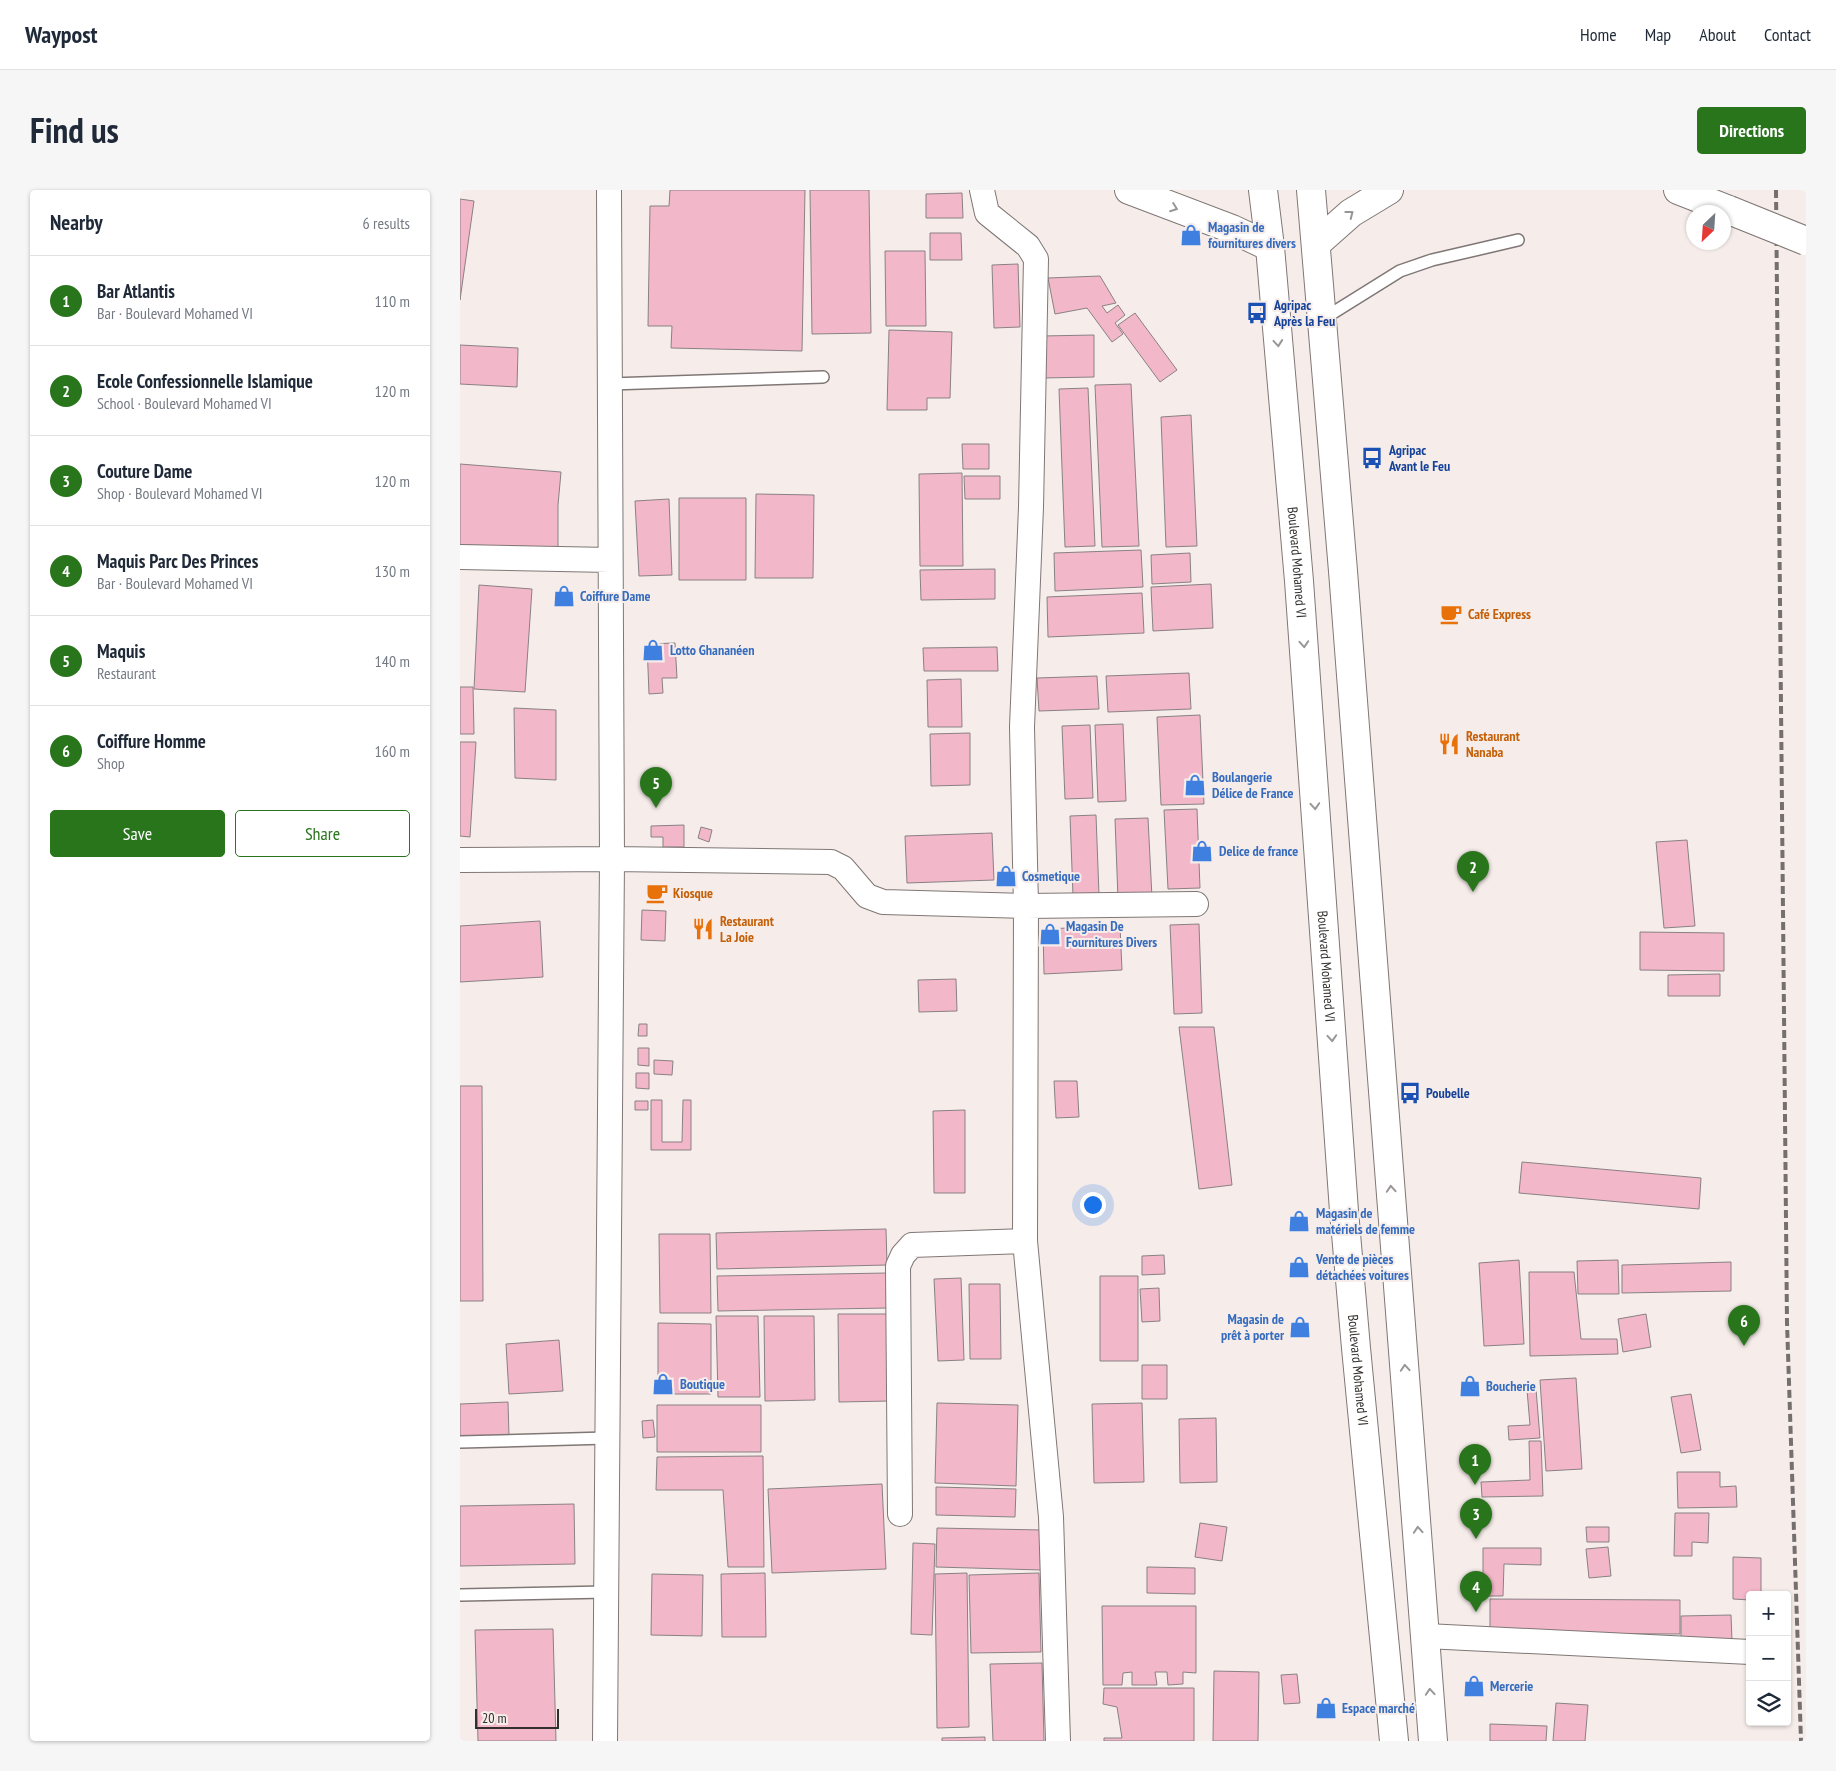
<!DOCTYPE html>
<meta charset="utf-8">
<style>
:root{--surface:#fff;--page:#f6f6f7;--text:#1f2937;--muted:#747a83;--line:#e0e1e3;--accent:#29751c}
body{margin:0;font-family:"PT Sans Narrow",sans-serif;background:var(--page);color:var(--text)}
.controls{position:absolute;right:15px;bottom:15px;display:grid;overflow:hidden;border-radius:5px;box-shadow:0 1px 4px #0004}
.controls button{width:45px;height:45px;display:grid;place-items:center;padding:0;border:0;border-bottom:1px solid var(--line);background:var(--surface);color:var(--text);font:25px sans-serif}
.compass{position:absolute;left:1226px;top:15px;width:45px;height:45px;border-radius:50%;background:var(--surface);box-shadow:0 1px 4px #0004;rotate:205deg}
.scale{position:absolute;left:15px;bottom:12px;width:84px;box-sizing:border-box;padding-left:5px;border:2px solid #322f2d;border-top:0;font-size:14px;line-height:18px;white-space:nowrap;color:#322f2d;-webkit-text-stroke:4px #f6edea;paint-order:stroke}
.you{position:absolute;left:632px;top:1014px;width:18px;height:18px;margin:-12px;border:4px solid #fff;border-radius:50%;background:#1a73e8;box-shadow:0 0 0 8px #1a73e833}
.badge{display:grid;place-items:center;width:32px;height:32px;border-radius:50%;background:var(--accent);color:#fff;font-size:16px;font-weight:700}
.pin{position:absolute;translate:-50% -41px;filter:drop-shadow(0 1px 2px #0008)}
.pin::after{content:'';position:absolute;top:26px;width:18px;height:15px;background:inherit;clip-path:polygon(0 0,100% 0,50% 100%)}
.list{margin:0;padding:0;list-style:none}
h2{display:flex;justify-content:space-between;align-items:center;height:65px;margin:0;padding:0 20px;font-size:21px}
h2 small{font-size:16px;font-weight:400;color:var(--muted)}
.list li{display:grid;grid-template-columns:32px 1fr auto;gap:15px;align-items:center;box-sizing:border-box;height:90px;padding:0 20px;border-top:1px solid var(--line)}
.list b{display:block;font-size:19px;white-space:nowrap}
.list p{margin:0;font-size:16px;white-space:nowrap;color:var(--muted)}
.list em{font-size:16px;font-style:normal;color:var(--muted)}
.actions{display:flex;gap:10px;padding:15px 20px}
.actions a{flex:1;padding:11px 0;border:1px solid var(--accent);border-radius:5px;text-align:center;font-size:18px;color:var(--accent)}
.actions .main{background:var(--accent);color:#fff}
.icon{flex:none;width:28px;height:28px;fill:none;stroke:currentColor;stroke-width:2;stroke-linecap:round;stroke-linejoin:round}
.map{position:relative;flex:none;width:1346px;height:1551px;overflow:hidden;border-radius:5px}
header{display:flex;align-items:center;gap:30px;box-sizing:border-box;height:70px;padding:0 25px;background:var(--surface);border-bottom:1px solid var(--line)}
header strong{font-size:24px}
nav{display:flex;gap:28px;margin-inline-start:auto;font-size:18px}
.intro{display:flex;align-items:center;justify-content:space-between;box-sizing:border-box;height:120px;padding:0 30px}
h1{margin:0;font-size:35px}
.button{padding:12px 22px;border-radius:5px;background:var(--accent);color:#fff;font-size:18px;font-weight:700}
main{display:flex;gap:30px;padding:0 30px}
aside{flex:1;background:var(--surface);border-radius:5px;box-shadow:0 1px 4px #0004}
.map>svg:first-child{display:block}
.building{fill:#f3b7ca;stroke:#898184}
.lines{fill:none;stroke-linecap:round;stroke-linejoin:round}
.service-casing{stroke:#7f7775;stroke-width:14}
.minor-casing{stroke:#7f7775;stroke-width:26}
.secondary-casing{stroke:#7f7775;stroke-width:30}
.primary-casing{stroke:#7f7775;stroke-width:30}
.service{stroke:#fff;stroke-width:11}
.minor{stroke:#fff;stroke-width:24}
.secondary{stroke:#fff;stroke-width:28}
.primary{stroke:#fff;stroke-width:28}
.rail{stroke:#75706e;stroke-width:4;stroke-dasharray:8 4;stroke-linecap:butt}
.secondary-bridge-casing{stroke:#7f7775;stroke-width:30;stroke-linecap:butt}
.secondary-bridge{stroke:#fff;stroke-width:28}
.oneway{stroke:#989796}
.labels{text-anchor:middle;stroke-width:4;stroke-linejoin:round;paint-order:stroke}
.shop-label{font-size:14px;font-weight:bold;fill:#366cbe;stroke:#f6edea;text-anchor:start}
.transit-label{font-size:14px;font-weight:bold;fill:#164399;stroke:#f6edea;text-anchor:start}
.street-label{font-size:14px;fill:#322f2d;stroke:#f6edea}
.food-label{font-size:14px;font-weight:bold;fill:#c56008;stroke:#f6edea;text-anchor:start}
</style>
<header>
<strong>Waypost</strong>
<nav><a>Home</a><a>Map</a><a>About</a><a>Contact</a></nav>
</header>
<div class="intro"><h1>Find us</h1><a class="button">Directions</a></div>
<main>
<aside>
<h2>Nearby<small>6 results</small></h2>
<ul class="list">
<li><span class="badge">1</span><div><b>Bar Atlantis</b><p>Bar · Boulevard Mohamed VI</p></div><em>110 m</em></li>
<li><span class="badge">2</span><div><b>Ecole Confessionnelle Islamique</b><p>School · Boulevard Mohamed VI</p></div><em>120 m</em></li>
<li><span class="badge">3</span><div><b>Couture Dame</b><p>Shop · Boulevard Mohamed VI</p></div><em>120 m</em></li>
<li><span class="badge">4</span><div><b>Maquis Parc Des Princes</b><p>Bar · Boulevard Mohamed VI</p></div><em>130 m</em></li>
<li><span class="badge">5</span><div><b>Maquis</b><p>Restaurant</p></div><em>140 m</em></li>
<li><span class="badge">6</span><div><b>Coiffure Homme</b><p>Shop</p></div><em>160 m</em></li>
</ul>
<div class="actions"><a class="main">Save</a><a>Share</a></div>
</aside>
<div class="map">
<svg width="1346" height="1551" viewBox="0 0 1346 1551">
<rect width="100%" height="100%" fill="#f6edea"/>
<path class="building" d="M 210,0 L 345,0 L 342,161 L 211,158 L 212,136 L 188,136 L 190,16 L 209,16 Z
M 350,0 L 409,0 L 411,143 L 352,144 Z
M 502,3 L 503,28 L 466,28 L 466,4 Z
M 0,9 L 14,11 L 0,110 Z
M 470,43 L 501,43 L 502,70 L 470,70 Z
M 425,61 L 465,61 L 466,136 L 426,136 Z
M 558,74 L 560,137 L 534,138 L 532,75 Z
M 640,86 L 656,113 L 642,116 L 647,123 L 658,115 L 665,125 L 655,133 L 663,144 L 652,152 L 627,118 L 595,124 L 588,88 Z
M 675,123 L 717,180 L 700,192 L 658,135 Z
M 429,140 L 492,142 L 490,208 L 467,208 L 467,220 L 427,220 Z
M 634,145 L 634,187 L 583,188 L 582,146 Z
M 0,155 L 58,158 L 57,197 L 0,194 Z
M 671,194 L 679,356 L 642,357 L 635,195 Z
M 628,198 L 635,356 L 605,357 L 599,199 Z
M 731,225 L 737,356 L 706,357 L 701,227 Z
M 502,254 L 529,254 L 529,279 L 503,279 Z
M 0,274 L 101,282 L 98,315 L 98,357 L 0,355 Z
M 502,283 L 503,376 L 460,376 L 459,284 Z
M 504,286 L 540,286 L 540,309 L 505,309 Z
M 296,304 L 354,305 L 353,388 L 295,388 Z
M 219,308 L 286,308 L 286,390 L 219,390 Z
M 209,309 L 212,385 L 179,386 L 175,311 Z
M 681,360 L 683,397 L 595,401 L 594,363 Z
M 730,363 L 731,392 L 692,394 L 691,365 Z
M 535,379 L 535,409 L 461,410 L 460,380 Z
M 751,394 L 753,438 L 693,441 L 691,397 Z
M 19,395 L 72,399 L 65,502 L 14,499 Z
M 682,403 L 684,443 L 588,447 L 587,407 Z
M 215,453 L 217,488 L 202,488 L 203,503 L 189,504 L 187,454 Z
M 537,457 L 538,481 L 464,481 L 463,458 Z
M 729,483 L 731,519 L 648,522 L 646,486 Z
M 637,486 L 639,519 L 579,521 L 577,488 Z
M 501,489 L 502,537 L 468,537 L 467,490 Z
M 0,497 L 13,497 L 14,544 L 0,544 Z
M 54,518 L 96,520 L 96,590 L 55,588 Z
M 740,525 L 744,614 L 701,615 L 697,527 Z
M 663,534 L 666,611 L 638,612 L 635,535 Z
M 630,535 L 633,608 L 605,609 L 602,536 Z
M 510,543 L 510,595 L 471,596 L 470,544 Z
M 0,552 L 16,552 L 10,647 L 0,646 Z
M 737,619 L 740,698 L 708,699 L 704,620 Z
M 636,625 L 639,705 L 613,706 L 610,626 Z
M 688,628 L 692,708 L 658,709 L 655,629 Z
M 224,635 L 224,657 L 203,657 L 203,647 L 191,647 L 191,636 Z
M 241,637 L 252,640 L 249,652 L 238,648 Z
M 532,643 L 534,690 L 447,693 L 445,646 Z
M 1227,650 L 1235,736 L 1204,738 L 1196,652 Z
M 182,720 L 206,721 L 205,751 L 181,750 Z
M 80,731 L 83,787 L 0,792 L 0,736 Z
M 739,734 L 742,823 L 714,824 L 710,735 Z
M 660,736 L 662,780 L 584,784 L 583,739 Z
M 1180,742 L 1264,743 L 1264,781 L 1180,780 Z
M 1260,784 L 1260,806 L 1208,806 L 1208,785 Z
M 496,789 L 497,821 L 459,822 L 458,790 Z
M 179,834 L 187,834 L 187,846 L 178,846 Z
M 719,837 L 754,837 L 772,995 L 739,999 Z
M 178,858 L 189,858 L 189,876 L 178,875 Z
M 194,870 L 213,871 L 212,885 L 194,884 Z
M 176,883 L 189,883 L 189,899 L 176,898 Z
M 594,891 L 617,891 L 619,927 L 596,928 Z
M 0,896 L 22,896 L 23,1111 L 0,1111 Z
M 191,910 L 202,910 L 202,952 L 222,952 L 223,910 L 231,910 L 231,960 L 191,960 Z
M 175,911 L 188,911 L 188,920 L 175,920 Z
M 505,920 L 505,1003 L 474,1003 L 473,921 Z
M 1062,972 L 1241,988 L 1239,1019 L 1059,1003 Z
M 426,1039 L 427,1075 L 257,1079 L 256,1043 Z
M 199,1044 L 250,1044 L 251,1123 L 200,1123 Z
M 704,1065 L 705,1084 L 682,1085 L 682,1066 Z
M 1059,1070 L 1064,1154 L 1024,1156 L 1019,1073 Z
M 1158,1070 L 1159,1104 L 1118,1104 L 1117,1071 Z
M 1271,1072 L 1271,1101 L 1162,1103 L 1162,1075 Z
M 1069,1082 L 1114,1082 L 1121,1149 L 1157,1149 L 1158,1164 L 1070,1166 Z
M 427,1083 L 428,1118 L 258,1121 L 257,1086 Z
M 640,1086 L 678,1086 L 678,1171 L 640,1171 Z
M 501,1088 L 504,1170 L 478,1171 L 474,1089 Z
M 509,1094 L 540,1094 L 541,1169 L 510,1169 Z
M 699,1098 L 700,1131 L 682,1132 L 680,1099 Z
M 378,1124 L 429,1124 L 430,1211 L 379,1212 Z
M 1186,1124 L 1191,1157 L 1163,1162 L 1158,1129 Z
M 256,1126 L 298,1126 L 300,1207 L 258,1207 Z
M 304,1126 L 354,1126 L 355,1210 L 305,1211 Z
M 198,1133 L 251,1134 L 251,1204 L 198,1204 Z
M 99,1150 L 103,1201 L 49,1204 L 46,1154 Z
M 682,1175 L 707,1175 L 707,1209 L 682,1209 Z
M 1116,1188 L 1122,1279 L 1086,1281 L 1080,1190 Z
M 1076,1199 L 1080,1248 L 1049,1250 L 1048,1236 L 1070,1235 L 1067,1200 Z
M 1231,1204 L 1241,1260 L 1221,1263 L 1211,1207 Z
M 48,1212 L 49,1246 L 0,1249 L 0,1214 Z
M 477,1213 L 558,1215 L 556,1296 L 475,1293 Z
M 682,1213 L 684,1292 L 634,1293 L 632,1214 Z
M 197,1215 L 301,1215 L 301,1262 L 197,1262 Z
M 756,1228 L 757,1292 L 720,1293 L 719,1229 Z
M 193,1230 L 195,1247 L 183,1248 L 182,1231 Z
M 1069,1251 L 1081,1251 L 1083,1306 L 1022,1307 L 1021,1292 L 1070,1290 Z
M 303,1266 L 304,1377 L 268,1377 L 263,1300 L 196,1300 L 197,1267 Z
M 1217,1282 L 1260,1282 L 1260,1297 L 1276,1296 L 1277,1317 L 1218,1318 Z
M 422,1294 L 426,1379 L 312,1383 L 308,1299 Z
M 476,1297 L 556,1299 L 555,1327 L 476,1325 Z
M 114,1314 L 115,1374 L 0,1376 L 0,1316 Z
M 1215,1323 L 1249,1323 L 1248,1353 L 1232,1352 L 1232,1366 L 1214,1366 Z
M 740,1333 L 767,1337 L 762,1371 L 735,1367 Z
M 1126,1337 L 1149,1337 L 1149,1352 L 1127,1352 Z
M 477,1338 L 583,1340 L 582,1380 L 476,1377 Z
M 453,1353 L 475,1354 L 472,1445 L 451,1444 Z
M 1148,1357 L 1151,1386 L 1129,1388 L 1126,1359 Z
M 1023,1358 L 1081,1358 L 1081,1375 L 1044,1374 L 1043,1406 L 1023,1406 Z
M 1273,1367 L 1301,1368 L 1301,1405 L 1290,1405 L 1290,1410 L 1273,1409 Z
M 687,1377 L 735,1378 L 735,1404 L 687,1403 Z
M 305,1383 L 306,1447 L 262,1447 L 261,1384 Z
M 507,1383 L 509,1537 L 477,1538 L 475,1384 Z
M 579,1383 L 581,1462 L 511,1463 L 509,1385 Z
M 192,1384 L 243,1385 L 242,1446 L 191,1445 Z
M 1030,1409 L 1220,1410 L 1220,1444 L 1030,1443 Z
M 642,1416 L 736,1416 L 736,1483 L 723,1482 L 723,1494 L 708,1495 L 707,1482 L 695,1482 L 697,1495 L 672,1495 L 672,1482 L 663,1483 L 662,1495 L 643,1495 Z
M 1271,1425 L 1272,1451 L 1221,1452 L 1221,1426 Z
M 93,1439 L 96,1551 L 18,1551 L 15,1440 Z
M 582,1473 L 584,1551 L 533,1551 L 530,1474 Z
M 754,1481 L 799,1482 L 798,1551 L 753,1551 Z
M 837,1484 L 840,1513 L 824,1514 L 821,1485 Z
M 644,1498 L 734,1498 L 734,1551 L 644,1551 L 644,1548 L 662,1548 L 657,1517 L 643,1514 Z
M 1096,1513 L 1128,1515 L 1125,1551 L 1093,1551 Z
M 1030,1534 L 1087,1536 L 1086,1551 L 1030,1551 Z
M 525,1547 L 525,1551 L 482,1551 L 482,1548 Z"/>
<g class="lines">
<g class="service-casing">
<path id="service" d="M 863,129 L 940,81 L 972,70 L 1058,50
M 150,194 L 363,187
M 0,1252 L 147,1248
M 0,1405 L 146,1402"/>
</g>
<g class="minor-casing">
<path id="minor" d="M 522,0 L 527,23 L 568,56 L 576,69 L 571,317 L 562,537 L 566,716 L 565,1051 L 591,1327 L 598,1551
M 0,367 L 150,370
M 0,670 L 152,669 L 371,672 L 383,678 L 407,706 L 423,712 L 566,716 L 736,714
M 440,1324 L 438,1076 L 443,1065 L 452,1055 L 565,1051
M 966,1446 L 1290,1462
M 145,1551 L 152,669 L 149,0"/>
</g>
<g class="secondary-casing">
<path id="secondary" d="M 1218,0 L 1269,20"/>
</g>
<g class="primary-casing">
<g id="primary">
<path d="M 669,0 L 772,39 L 810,57"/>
<path id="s1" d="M 803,0 L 810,57 L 839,391 L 884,1021 L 896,1158 L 934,1551"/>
<path d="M 851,0 L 883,381 L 973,1551"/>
<path d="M 856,54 L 891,23 L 929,0"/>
</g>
</g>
<use href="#service" class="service"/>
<use href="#minor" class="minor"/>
<use href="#secondary" class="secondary"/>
<use href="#primary" class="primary"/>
<path class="rail" d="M 1316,0 L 1327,1133 L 1341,1551"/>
<g class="secondary-bridge-casing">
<path id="secondary-bridge" d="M 1269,20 L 1346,51"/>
</g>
<use href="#secondary-bridge" class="secondary-bridge"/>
</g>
<defs><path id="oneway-chevron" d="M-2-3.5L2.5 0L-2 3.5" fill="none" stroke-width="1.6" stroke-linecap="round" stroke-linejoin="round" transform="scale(1.25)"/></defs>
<g class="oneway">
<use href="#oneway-chevron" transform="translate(714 18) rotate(20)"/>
<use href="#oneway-chevron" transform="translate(890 24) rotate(-38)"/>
<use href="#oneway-chevron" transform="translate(818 153) rotate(85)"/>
<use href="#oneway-chevron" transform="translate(844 454) rotate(86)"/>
<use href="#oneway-chevron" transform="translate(855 616) rotate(86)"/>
<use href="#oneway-chevron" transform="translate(872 848) rotate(86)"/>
<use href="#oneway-chevron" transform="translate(931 999) rotate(-94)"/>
<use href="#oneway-chevron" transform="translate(945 1178) rotate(-94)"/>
<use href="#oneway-chevron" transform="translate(958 1340) rotate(-94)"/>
<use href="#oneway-chevron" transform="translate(970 1502) rotate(-94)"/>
</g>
<defs>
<g id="shop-bare" transform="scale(1.725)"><path d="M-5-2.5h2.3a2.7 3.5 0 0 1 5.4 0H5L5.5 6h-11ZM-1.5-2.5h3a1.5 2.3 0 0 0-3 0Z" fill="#3f7fe0" stroke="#f6edea" stroke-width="2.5" paint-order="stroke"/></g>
<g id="bus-bare" transform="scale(1.725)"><path d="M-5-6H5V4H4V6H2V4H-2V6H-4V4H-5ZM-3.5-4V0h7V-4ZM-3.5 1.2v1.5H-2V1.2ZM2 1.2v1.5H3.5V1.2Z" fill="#1a4fb4" stroke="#f6edea" stroke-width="2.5" paint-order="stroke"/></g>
<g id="cafe-bare" transform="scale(1.725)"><path d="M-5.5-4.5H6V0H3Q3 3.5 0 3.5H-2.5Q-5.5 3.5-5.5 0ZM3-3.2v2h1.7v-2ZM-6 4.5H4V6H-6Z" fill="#e8710a" stroke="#f6edea" stroke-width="2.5" paint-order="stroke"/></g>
<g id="restaurant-bare" transform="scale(1.725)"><path d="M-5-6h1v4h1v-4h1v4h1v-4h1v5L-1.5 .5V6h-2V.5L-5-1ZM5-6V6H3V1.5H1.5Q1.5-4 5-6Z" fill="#e8710a" stroke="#f6edea" stroke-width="2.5" paint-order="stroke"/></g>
</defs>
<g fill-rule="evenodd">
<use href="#shop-bare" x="731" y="45"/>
<use href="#bus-bare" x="797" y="123"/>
<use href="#bus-bare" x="912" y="268"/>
<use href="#shop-bare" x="104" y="406"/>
<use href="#cafe-bare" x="991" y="424"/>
<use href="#shop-bare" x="193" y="460"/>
<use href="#restaurant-bare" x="989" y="554"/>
<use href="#shop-bare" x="735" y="595"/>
<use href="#shop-bare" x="742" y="661"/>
<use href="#shop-bare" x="546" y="686"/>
<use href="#cafe-bare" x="197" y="703"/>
<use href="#restaurant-bare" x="243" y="739"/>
<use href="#shop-bare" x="590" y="744"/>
<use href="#bus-bare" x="950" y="903"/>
<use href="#shop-bare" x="839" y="1031"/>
<use href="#shop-bare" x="839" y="1077"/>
<use href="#shop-bare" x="840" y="1137"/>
<use href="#shop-bare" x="203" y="1194"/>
<use href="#shop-bare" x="1010" y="1196"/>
<use href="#shop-bare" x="1014" y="1496"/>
<use href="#shop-bare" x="866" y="1518"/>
</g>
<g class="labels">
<g class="shop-label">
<text x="748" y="42">Magasin de<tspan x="748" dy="16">fournitures divers</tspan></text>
<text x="120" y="411">Coiffure Dame</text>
<text x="210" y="465">Lotto Ghananéen</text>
<text x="752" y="592">Boulangerie<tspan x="752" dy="16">Délice de France</tspan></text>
<text x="759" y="666">Delice de france</text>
<text x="562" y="691">Cosmetique</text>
<text x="606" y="741">Magasin De<tspan x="606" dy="16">Fournitures Divers</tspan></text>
<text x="856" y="1028">Magasin de<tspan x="856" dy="16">matériels de femme</tspan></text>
<text x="856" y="1074">Vente de pièces<tspan x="856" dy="16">détachées voitures</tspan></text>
<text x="824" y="1134" text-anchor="end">Magasin de<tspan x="824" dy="16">prêt à porter</tspan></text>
<text x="220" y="1199">Boutique</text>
<text x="1026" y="1201">Boucherie</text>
<text x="1030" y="1501">Mercerie</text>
<text x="882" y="1523">Espace marché</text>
</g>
<g class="transit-label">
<text x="814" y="120">Agripac<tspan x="814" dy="16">Après la Feu</tspan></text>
<text x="929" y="265">Agripac<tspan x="929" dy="16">Avant le Feu</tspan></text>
<text x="966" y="908">Poubelle</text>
</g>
<g class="street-label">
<text dy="5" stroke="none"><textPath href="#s1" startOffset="374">Boulevard Mohamed VI</textPath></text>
<text dy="5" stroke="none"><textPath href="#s1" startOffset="779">Boulevard Mohamed VI</textPath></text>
<text dy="5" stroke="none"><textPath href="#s1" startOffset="1184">Boulevard Mohamed VI</textPath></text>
</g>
<g class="food-label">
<text x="1008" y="429">Café Express</text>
<text x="1006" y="551">Restaurant<tspan x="1006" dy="16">Nanaba</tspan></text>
<text x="213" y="708">Kiosque</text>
<text x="260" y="736">Restaurant<tspan x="260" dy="16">La Joie</tspan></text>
</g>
</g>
</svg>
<div class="controls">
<button>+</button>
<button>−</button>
<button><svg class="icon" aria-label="layers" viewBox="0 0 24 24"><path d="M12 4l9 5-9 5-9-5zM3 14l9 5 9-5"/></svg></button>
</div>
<svg class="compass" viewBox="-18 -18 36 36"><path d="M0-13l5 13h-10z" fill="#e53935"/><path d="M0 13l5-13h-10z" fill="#747a83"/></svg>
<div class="scale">20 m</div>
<div class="you"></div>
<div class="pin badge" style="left:1015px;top:1295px">1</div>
<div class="pin badge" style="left:1013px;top:702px">2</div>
<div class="pin badge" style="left:1016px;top:1349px">3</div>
<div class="pin badge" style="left:1016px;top:1422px">4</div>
<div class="pin badge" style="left:196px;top:618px">5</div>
<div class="pin badge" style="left:1284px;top:1156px">6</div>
</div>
</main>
